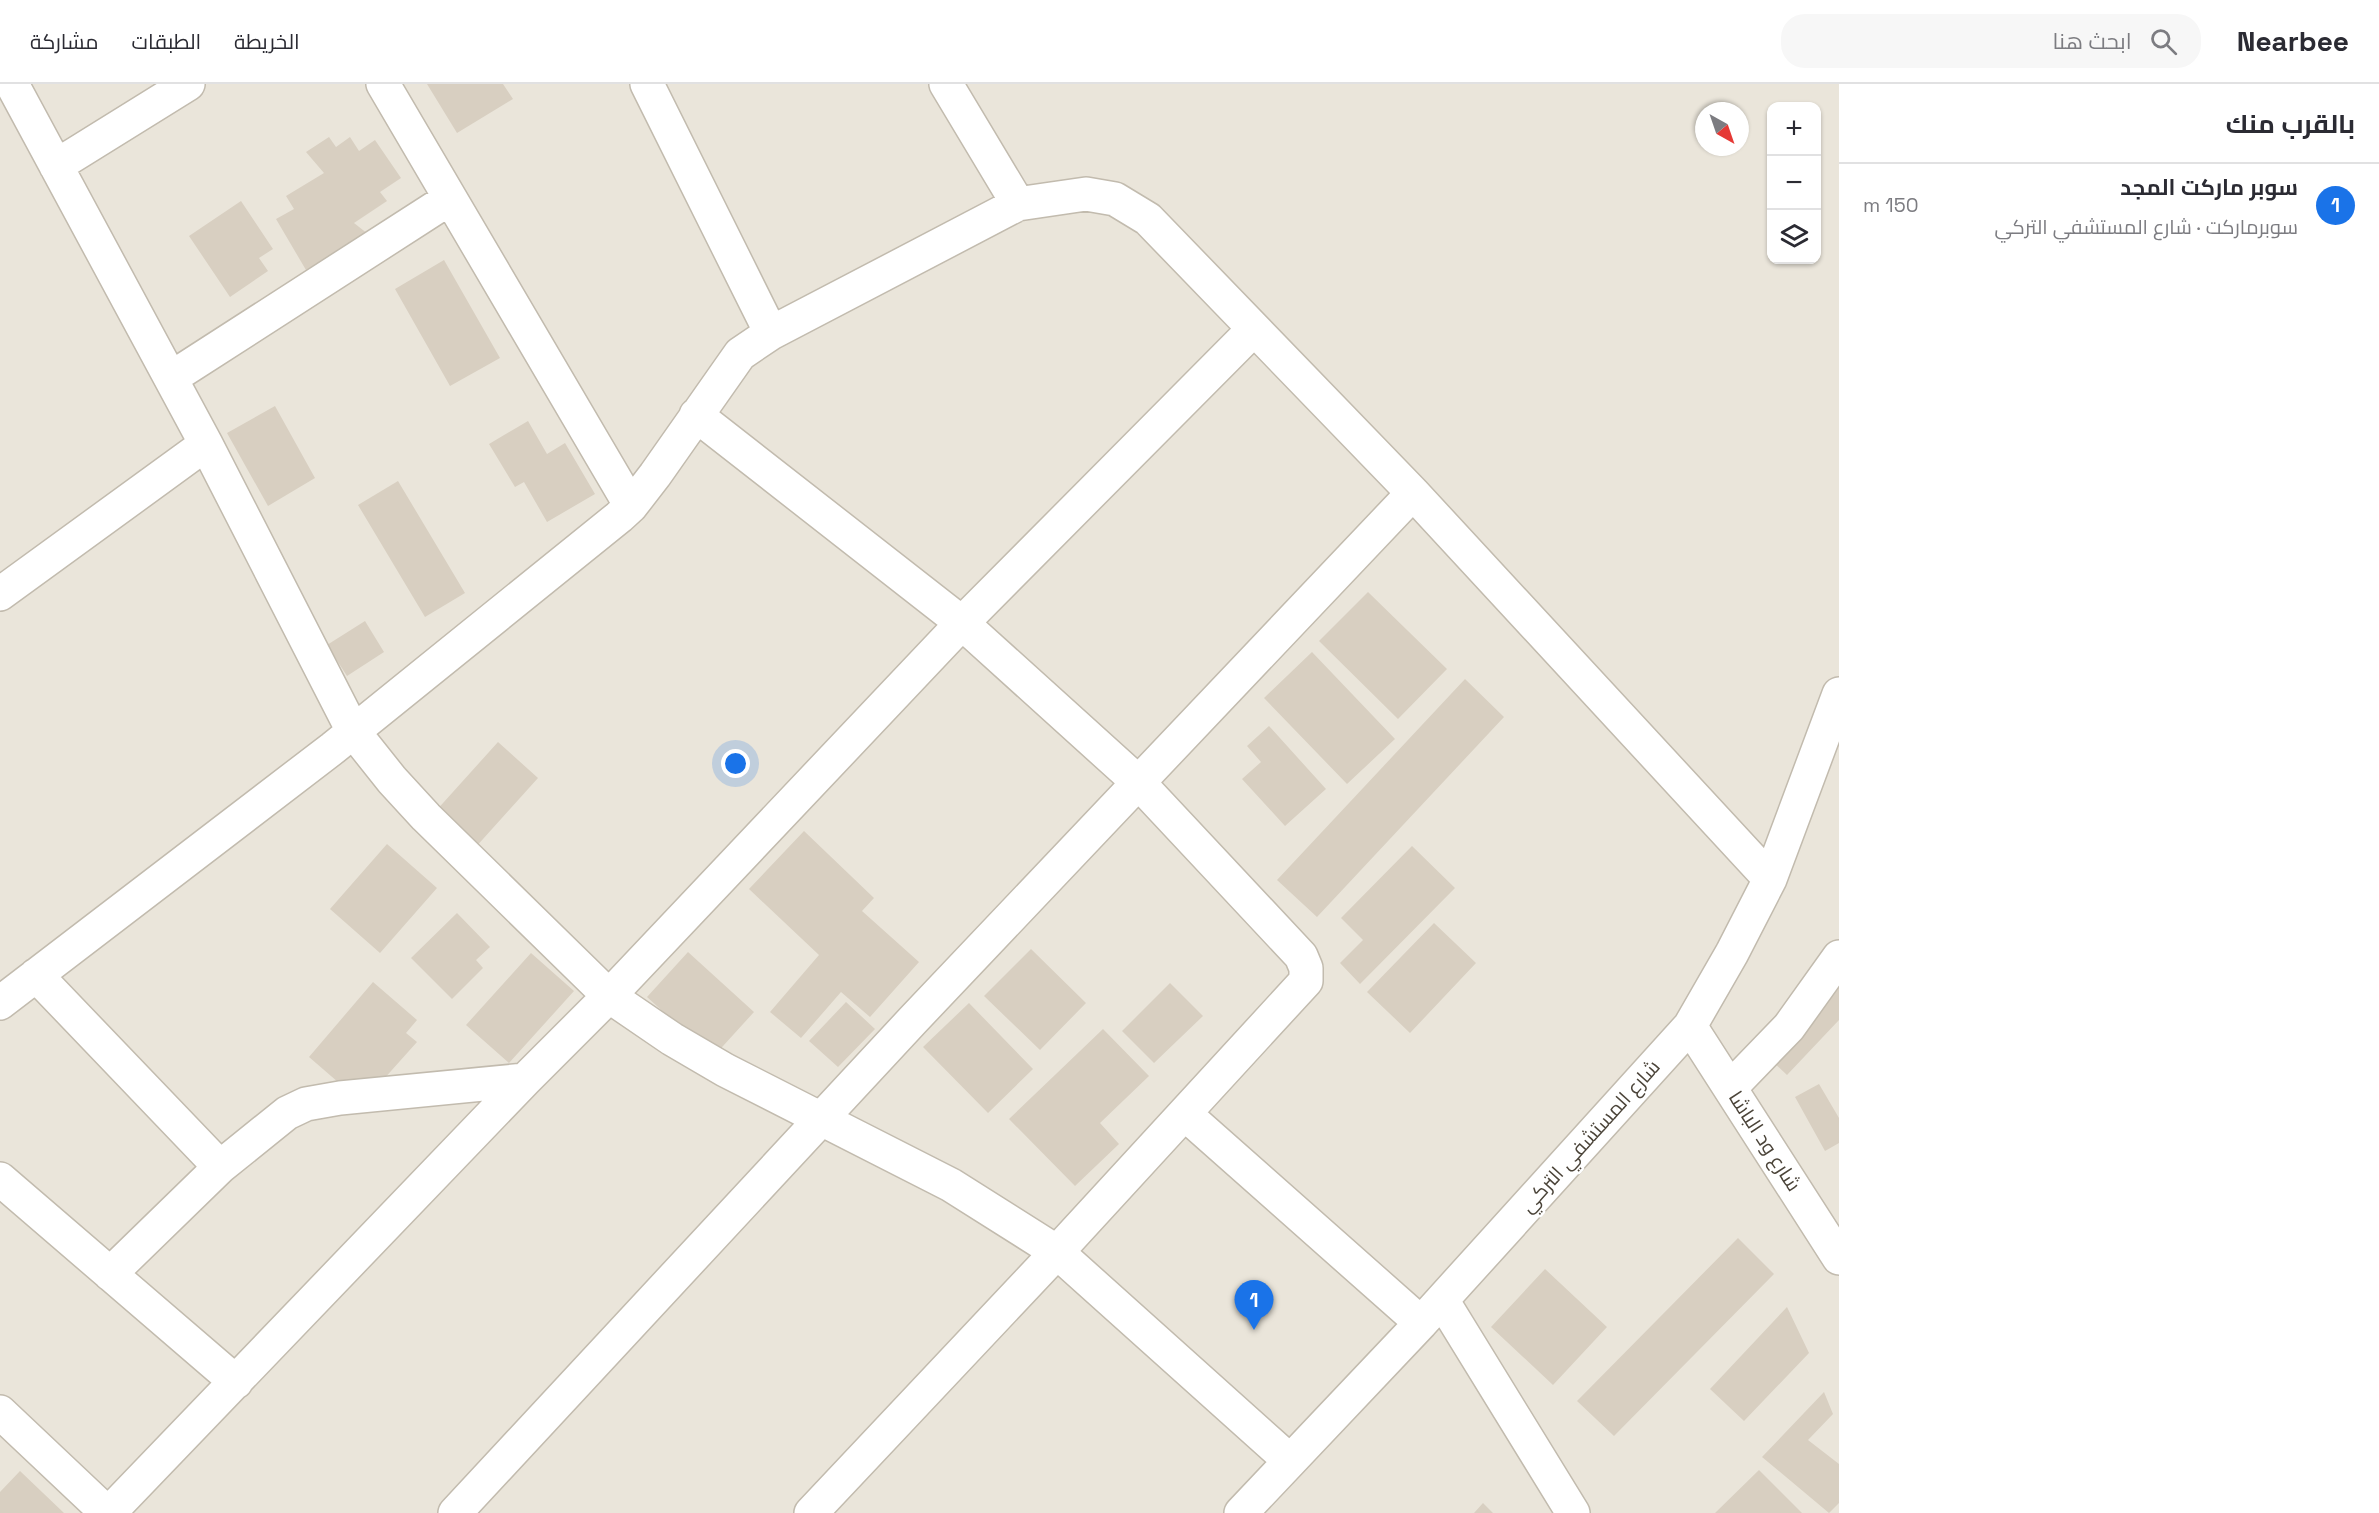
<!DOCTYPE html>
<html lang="ar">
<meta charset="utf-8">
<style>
:root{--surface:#fff;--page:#f7f7f7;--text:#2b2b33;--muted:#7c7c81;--line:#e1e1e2;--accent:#1a73e8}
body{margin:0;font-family:"Space Grotesk",Cairo,sans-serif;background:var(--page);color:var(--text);direction:rtl}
.controls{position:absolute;right:18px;top:18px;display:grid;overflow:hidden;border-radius:12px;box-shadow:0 2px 4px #0004}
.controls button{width:54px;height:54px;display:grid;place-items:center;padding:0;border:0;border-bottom:2px solid var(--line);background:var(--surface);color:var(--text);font:30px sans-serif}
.compass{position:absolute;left:1695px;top:18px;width:54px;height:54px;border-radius:50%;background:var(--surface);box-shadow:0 2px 4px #0004;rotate:140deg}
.you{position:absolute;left:736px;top:680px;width:21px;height:21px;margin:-15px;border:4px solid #fff;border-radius:50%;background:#1a73e8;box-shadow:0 0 0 9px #1a73e833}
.badge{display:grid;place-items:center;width:39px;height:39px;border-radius:50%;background:var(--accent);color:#fff;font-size:20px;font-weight:700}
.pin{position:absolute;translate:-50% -50px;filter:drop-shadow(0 2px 3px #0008)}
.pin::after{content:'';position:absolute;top:32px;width:21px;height:18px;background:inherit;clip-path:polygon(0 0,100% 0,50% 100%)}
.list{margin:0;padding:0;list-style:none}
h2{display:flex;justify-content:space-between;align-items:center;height:78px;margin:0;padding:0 24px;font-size:26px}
h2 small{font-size:20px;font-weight:400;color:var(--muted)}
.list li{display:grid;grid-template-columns:39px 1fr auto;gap:18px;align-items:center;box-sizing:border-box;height:84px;padding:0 24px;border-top:2px solid var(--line)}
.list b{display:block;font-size:22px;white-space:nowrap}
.list p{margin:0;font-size:20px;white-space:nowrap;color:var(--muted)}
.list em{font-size:20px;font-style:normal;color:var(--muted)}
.icon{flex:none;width:33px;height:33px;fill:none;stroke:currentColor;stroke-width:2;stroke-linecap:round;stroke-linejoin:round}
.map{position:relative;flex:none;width:1839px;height:1429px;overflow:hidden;direction:ltr}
header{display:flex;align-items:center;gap:36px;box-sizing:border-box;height:84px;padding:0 30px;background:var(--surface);border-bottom:2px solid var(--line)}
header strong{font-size:28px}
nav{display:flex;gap:33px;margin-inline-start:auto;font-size:21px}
.search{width:420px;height:54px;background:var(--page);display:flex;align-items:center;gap:15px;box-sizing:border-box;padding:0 21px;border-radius:24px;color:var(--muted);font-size:22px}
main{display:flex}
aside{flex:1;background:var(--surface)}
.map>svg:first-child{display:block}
.residential{fill:#eae5da;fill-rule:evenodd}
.building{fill:#d8cfc1}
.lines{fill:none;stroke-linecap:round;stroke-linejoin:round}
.minor-casing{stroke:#c2bbae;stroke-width:36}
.minor{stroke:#fff;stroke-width:33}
.labels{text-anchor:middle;stroke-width:5;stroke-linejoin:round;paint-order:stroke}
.street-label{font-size:20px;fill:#4b4439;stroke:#fff}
</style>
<header>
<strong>Nearbee</strong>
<div class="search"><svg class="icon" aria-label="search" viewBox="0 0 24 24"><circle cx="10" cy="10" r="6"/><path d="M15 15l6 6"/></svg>ابحث هنا</div>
<nav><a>الخريطة</a><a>الطبقات</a><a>مشاركة</a></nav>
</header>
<main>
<aside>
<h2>بالقرب منك<small></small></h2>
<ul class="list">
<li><span class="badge">1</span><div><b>سوبر ماركت المجد</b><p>سوبرماركت · شارع المستشفي التركي</p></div><em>150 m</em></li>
</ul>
</aside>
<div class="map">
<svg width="1839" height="1429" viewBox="0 0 1839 1429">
<rect width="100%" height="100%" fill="#f6f3ec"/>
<path class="residential" d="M 0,0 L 1839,0 L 1839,1429 L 0,1429 ZM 1772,22 L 1816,22 L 1816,176 L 1772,176 ZM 1704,27 L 1740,27 L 1740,63 L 1704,63 Z"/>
<path class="building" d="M 427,0 L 503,0 L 513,15 L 457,49 Z
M 329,53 L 336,63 L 350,53 L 359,67 L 375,56 L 401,94 L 380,108 L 387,117 L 354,139 L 368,150 L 306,186 L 276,135 L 294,125 L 286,112 L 324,89 L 306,68 Z
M 241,117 L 273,165 L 259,174 L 268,187 L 230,213 L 189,152 Z
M 444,176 L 500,274 L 450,302 L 395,205 Z
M 275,322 L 315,394 L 268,422 L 227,349 Z
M 528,337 L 547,370 L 565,359 L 595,410 L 547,438 L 524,398 L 515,403 L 489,360 Z
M 398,397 L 465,509 L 425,533 L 358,421 Z
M 1368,508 L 1447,585 L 1398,635 L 1319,557 Z
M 365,537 L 384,568 L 347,592 L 327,561 Z
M 1312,568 L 1395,655 L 1347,700 L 1264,614 Z
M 1465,595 L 1504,633 L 1317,833 L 1277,796 Z
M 1269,642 L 1326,705 L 1285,742 L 1242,695 L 1261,678 L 1247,662 Z
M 498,658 L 538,694 L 474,765 L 434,729 Z
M 804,747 L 874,814 L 862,827 L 919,878 L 870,933 L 841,908 L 801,954 L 770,928 L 819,871 L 749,805 Z
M 387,760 L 437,804 L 380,869 L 330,825 Z
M 1412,762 L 1455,804 L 1360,900 L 1340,879 L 1363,856 L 1341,834 Z
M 457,829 L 490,863 L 476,876 L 483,884 L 452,915 L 411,874 Z
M 1434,839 L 1476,879 L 1410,949 L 1367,908 Z
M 1031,865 L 1086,919 L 1040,966 L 984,912 Z
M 1839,865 L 1839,936 L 1787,991 L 1751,957 Z
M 688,868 L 754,928 L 713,973 L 647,913 Z
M 531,869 L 574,907 L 509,979 L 466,941 Z
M 373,898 L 417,936 L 406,949 L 417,958 L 374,1006 L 353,1011 L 309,973 Z
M 1170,899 L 1203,932 L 1154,979 L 1122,947 Z
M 846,918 L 875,945 L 838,983 L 809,957 Z
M 969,919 L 1033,985 L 988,1029 L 923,963 Z
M 1103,945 L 1149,992 L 1100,1039 L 1119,1060 L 1075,1102 L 1009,1035 Z
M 1819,1000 L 1839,1034 L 1839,1059 L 1825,1067 L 1795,1013 Z
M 1738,1154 L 1774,1190 L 1614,1352 L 1577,1317 Z
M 1545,1185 L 1607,1243 L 1553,1301 L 1491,1243 Z
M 1787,1223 L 1809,1269 L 1744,1337 L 1710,1305 Z
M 1824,1308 L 1833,1330 L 1808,1356 L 1839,1380 L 1839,1419 L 1829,1429 L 1762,1373 Z
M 1759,1386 L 1802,1429 L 1715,1429 Z
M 20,1387 L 64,1429 L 0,1429 L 0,1408 Z
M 1483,1419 L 1493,1429 L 1474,1429 Z"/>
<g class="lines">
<g class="minor-casing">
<path id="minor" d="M 12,0 L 206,360 L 353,647 L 392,696 L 426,733 L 609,912 L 672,955 L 725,986 L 951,1101 L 1057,1168 L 1290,1377
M 383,0 L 631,422
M 647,0 L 771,249
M 946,0 L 1018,120
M 56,82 L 188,0
M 171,294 L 449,115
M 696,331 L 962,539 L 1139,699 L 1301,872 L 1306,884 L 1306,897 L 1057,1168 L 811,1429
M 0,510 L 206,360
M 36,891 L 220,1083
M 0,919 L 333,664 L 619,433 L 631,422 L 655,391 L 740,270 L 771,249 L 1018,120 L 1086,110 L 1115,115 L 1148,135 L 1413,409 L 1770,795
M 1690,942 L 1839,1174
M 1731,1003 L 1789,943 L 1839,873
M 1185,1030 L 1421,1239
M 0,1095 L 236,1298
M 110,1190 L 220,1083 L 287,1029 L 306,1020 L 340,1014 L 525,996
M 1442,1216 L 1573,1429
M 0,1328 L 107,1429
M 109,1429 L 525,996 L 609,912 L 962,539 L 1254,245
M 455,1429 L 913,936 L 1413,409
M 1241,1429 L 1421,1239 L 1690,942 L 1732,869 L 1770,795 L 1839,610"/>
</g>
<use href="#minor" class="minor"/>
</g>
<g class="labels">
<g class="street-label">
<text transform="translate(1590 1052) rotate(-48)" y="7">شارع المستشفي التركي</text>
<text transform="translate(1765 1057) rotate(57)" y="7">شارع ود الباشا</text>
</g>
</g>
</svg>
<div class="controls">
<button>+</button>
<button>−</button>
<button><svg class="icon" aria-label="layers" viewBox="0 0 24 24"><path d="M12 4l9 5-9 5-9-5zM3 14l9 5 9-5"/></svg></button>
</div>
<svg class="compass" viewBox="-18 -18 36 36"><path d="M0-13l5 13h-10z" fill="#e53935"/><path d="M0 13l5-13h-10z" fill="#7c7c81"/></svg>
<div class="you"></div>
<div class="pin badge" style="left:1254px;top:1246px">1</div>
</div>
</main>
